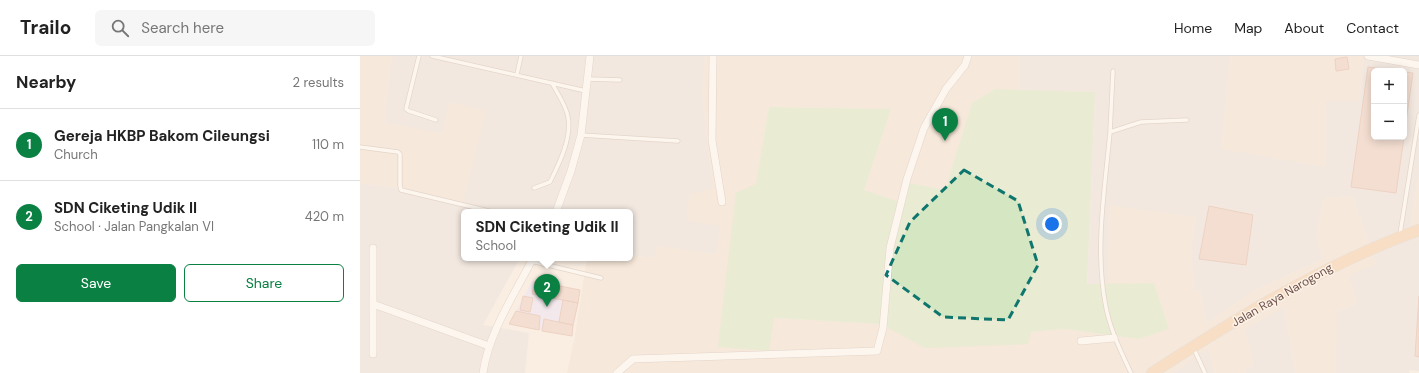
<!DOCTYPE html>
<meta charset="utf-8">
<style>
:root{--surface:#fff;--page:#f6f6f6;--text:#222;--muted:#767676;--line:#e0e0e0;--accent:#0b8043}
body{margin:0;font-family:"DM Sans",sans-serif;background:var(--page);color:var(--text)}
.controls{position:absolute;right:12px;top:12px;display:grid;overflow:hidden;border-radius:6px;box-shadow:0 2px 10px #0003}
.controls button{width:36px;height:36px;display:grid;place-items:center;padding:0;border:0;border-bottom:1px solid var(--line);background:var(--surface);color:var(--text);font:20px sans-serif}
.you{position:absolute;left:692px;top:168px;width:14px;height:14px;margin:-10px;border:3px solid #fff;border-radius:50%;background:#1a73e8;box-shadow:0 0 0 6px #1a73e833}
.badge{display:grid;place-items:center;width:26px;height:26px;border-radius:50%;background:var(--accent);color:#fff;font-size:13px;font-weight:700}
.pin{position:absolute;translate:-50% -33px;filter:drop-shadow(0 1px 2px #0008)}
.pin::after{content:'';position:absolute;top:21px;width:14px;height:12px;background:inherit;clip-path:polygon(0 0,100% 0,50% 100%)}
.popup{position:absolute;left:101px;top:153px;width:172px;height:52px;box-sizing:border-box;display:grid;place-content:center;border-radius:6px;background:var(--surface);filter:drop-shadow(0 1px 3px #0005);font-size:13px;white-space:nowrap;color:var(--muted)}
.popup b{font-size:15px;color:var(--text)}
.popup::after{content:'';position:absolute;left:50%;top:100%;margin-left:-8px;border:8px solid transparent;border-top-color:var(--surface)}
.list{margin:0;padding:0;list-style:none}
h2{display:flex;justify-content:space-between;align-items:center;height:52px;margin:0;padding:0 16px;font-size:17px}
h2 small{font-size:13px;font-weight:400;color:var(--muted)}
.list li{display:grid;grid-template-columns:26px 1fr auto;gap:12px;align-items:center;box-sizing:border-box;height:72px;padding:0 16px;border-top:1px solid var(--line)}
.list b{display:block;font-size:15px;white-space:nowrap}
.list p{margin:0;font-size:13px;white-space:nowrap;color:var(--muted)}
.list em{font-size:13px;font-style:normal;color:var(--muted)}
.actions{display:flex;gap:8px;padding:12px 16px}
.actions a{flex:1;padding:9px 0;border:1px solid var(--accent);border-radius:6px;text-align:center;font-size:14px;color:var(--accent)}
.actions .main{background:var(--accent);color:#fff}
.icon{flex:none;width:22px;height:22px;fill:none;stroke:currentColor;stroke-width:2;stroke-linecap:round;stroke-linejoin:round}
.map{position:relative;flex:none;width:1059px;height:317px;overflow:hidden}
header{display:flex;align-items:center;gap:24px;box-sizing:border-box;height:56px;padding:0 20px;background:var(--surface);border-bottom:1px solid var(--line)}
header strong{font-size:19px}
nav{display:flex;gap:22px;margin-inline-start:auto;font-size:14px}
.search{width:280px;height:36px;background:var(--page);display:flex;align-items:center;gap:10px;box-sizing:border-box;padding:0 14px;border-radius:6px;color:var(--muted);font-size:15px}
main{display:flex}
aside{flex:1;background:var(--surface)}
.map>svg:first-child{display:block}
.residential{fill:#f1dfd1}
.industrial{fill:#e9e1dd;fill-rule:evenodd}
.education{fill:#ebdff6}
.green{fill:#d5e6c2}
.building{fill:#edcabc;stroke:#deaf9d}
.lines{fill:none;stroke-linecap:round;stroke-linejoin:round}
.service-casing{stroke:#ccb7ac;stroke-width:5}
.minor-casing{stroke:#ccb7ac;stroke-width:8}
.primary-casing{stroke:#d7cfcd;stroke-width:12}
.service{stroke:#fff;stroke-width:3.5}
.minor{stroke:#fff;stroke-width:7}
.primary{stroke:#f4cb9f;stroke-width:11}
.marked{fill:none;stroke:#0f766e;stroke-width:3;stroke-dasharray:8 5;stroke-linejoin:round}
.labels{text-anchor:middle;stroke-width:3;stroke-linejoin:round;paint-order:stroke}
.street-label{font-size:12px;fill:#6f534b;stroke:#fdf2e7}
</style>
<header>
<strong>Trailo</strong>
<div class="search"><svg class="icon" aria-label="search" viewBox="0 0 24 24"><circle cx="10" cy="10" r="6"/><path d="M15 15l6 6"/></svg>Search here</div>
<nav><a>Home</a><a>Map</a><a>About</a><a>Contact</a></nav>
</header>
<main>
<aside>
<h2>Nearby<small>2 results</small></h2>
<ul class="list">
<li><span class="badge">1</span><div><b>Gereja HKBP Bakom Cileungsi</b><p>Church</p></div><em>110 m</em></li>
<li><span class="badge">2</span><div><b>SDN Ciketing Udik II</b><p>School · Jalan Pangkalan VI</p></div><em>420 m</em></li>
</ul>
<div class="actions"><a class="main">Save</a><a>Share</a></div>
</aside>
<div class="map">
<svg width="1059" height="317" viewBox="0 0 1059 317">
<rect width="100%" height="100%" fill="#faeee2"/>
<path class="residential" d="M 0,0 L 32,0 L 26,46 L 89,46 L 127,54 L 103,146 L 47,133 L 0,127 Z
M 345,0 L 660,0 L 659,34 L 635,33 L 612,47 L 585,134 L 550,127 L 540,146 L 504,134 L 531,53 L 409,51 L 396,128 L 414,262 L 671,276 L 704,273 L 779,283 L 809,273 L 794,227 L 748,228 L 749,148 L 836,161 L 831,190 L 834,235 L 840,234 L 847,267 L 893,235 L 963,203 L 956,180 L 963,142 L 993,140 L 1016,208 L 998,247 L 977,256 L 977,317 L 935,317 L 924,252 L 894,310 L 886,312 L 886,317 L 854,317 L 848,294 L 812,317 L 207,317 L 215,280 L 227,202 L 270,202 L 270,199 L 294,202 L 297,189 L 356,198 L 327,165 L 329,137 L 346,80 L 342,34 Z
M 870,0 L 1004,0 L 999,45 L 966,45 L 965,111 L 861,94 Z
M 1059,119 L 1059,188 L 1051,163 Z"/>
<path class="industrial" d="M 32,0 L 345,0 L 342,34 L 346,80 L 353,132 L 329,138 L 327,165 L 360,170 L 356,198 L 297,190 L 294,202 L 270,199 L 270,156 L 104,156 L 104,202 L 160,202 L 123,269 L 169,277 L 165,317 L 0,317 L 0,127 L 47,133 L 103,146 L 126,55 L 89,46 L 82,77 L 26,67 L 26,46 Z
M 660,0 L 870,0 L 861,93 L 965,111 L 966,45 L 999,45 L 1004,0 L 1059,0 L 1059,119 L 1051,163 L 1059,188 L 1059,315 L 1050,314 L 1049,317 L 976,317 L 977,256 L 998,247 L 989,220 L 1016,208 L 993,140 L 963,142 L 956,180 L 963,203 L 893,235 L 847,267 L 840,234 L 834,235 L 831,190 L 836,161 L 749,149 L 748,228 L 727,229 L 735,36 L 659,34 ZM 1014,15 L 1044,15 L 1044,81 L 1014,81 Z
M 924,252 L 935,317 L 886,317 L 886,312 L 894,310 L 885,273 Z
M 848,293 L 854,317 L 812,317 Z"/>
<path class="education" d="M 172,225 L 220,234 L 212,280 L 149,268 Z"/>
<path class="green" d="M 635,33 L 735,36 L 727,228 L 794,227 L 809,273 L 779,283 L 704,273 L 671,276 L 668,288 L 565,292 L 521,268 L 414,262 L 409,295 L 358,291 L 376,137 L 396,128 L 409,51 L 531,53 L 504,134 L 540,146 L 550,127 L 585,134 L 612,47 Z"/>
<path class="building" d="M 987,1 L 989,13 L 976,15 L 975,3 Z
M 1008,11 L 1036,15 L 1014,15 L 1014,81 L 1044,81 L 1036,137 L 991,131 Z
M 1044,16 L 1053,17 L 1044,79 Z
M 849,150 L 893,159 L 886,209 L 839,203 Z
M 175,225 L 220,234 L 218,247 L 172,238 Z
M 163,240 L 173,242 L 170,256 L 160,254 Z
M 1059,240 L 1059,301 L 1055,300 Z
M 203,244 L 218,247 L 213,269 L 199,266 Z
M 156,255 L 180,260 L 179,274 L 149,268 Z
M 184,263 L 213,269 L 212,280 L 182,275 Z"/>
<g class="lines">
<g class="service-casing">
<path id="service" d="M 59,0 L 46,53 L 49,55 L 76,64
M 72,0 L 226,35
M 753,15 C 752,35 751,55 750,76 C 745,132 735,190 745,246 C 749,271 760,294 771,317
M 157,18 L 161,0
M 227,23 L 260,24
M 750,76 L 781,66 L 827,64
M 221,79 L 318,85
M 0,91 L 38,96 L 40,98 L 40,130 L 41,134 L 133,156
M 174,132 L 190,126 C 199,108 212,82 208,61 C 206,49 197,37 192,27
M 1040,178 L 1059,59
M 171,205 L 241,222
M 834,293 L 845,317"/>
</g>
<g class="minor-casing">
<path id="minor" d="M 353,0 L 352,84 L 362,146
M 1008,0 L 1059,9
M 196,156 L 211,115 L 221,79 L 230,0
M 13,248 L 129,290
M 721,285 L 754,282
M 13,298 L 13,192
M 123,317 C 129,275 154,240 173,202
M 257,317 L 273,303 L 517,295 L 523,272 L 530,192 L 547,123 L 564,72 L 586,33 L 605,9 L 608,0"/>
</g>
<g class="primary-casing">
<path id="primary" d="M 792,317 C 877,262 963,209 1059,174"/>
</g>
<use href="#service" class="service"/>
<use href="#minor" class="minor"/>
<use href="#primary" class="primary"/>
</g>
<path d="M0 0H1059V317H0ZM 604,114 L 658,145 L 678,209 L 648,264 L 583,261 L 526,219 L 550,166 Z" fill="#faeee2" fill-opacity=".55" fill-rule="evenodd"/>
<path class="marked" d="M 604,114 L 658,145 L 678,209 L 648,264 L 583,261 L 526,219 L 550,166 Z"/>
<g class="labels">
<g class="street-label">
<text transform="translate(922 239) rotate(-30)" y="4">Jalan Raya Narogong</text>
</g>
</g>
</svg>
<div class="controls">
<button>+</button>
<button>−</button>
</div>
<div class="you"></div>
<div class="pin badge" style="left:585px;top:85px">1</div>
<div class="pin badge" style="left:187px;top:251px">2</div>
<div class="popup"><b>SDN Ciketing Udik II</b>School</div>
</div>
</main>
